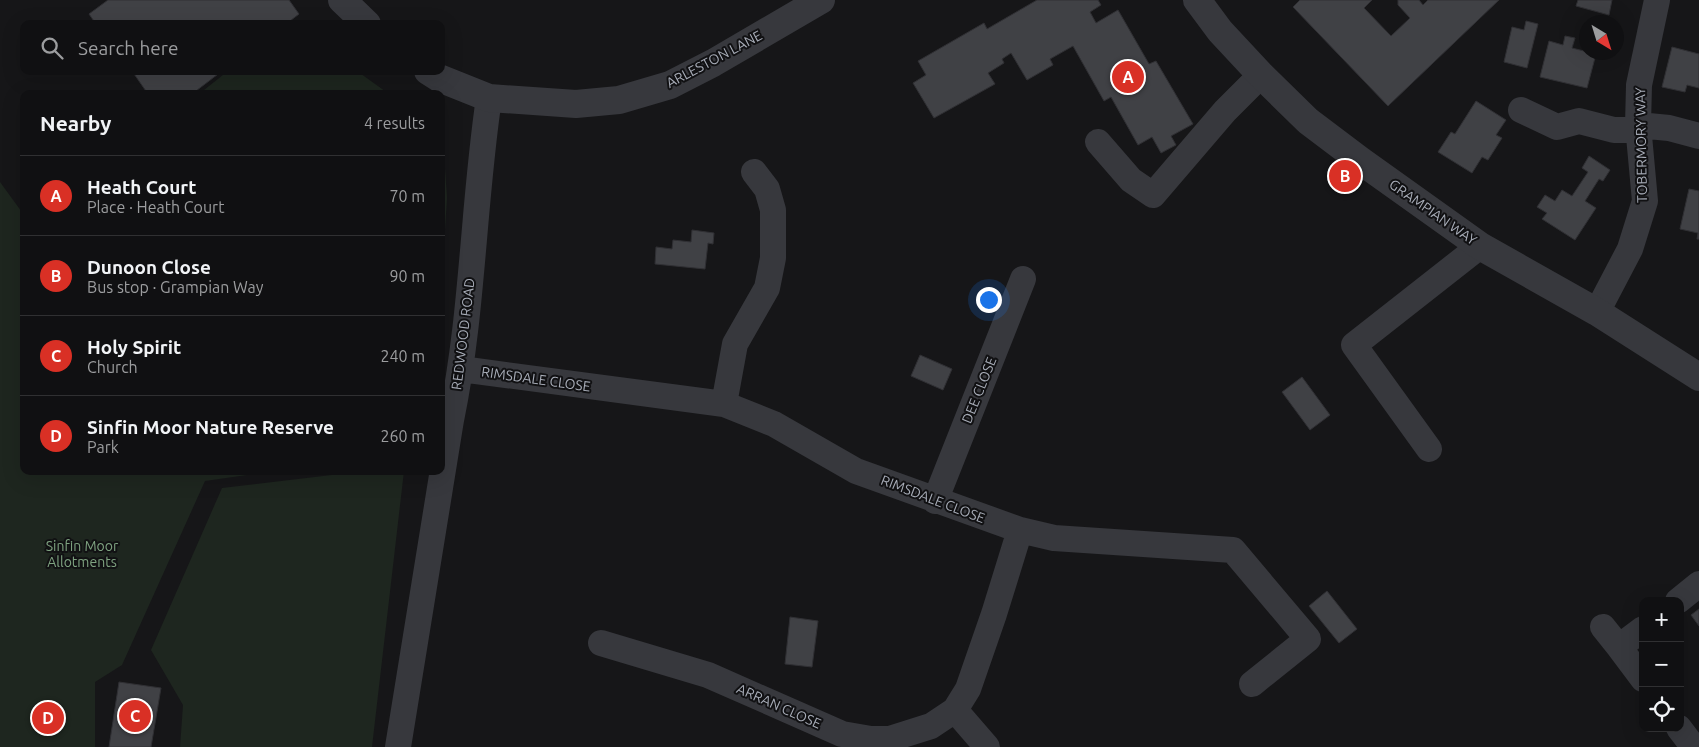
<!DOCTYPE html>
<meta charset="utf-8">
<style>
:root{--surface:#101012;--page:#19191b;--text:#f1f3f6;--muted:#9c9d9f;--line:#303032;--accent:#d93025}
body{margin:0;font-family:Ubuntu,sans-serif;background:var(--page);color:var(--text)}
.controls{position:absolute;right:15px;bottom:15px;display:grid;overflow:hidden;border-radius:10px;box-shadow:0 5px 20px #0002}
.controls button{width:45px;height:45px;display:grid;place-items:center;padding:0;border:0;border-bottom:1px solid var(--line);background:var(--surface);color:var(--text);font:25px sans-serif}
.compass{position:absolute;left:1579px;top:15px;width:45px;height:45px;border-radius:50%;background:var(--surface);box-shadow:0 5px 20px #0002;rotate:142deg}
.you{position:absolute;left:988px;top:299px;width:18px;height:18px;margin:-12px;border:4px solid #fff;border-radius:50%;background:#1a73e8;box-shadow:0 0 0 8px #1a73e833}
.badge{display:grid;place-items:center;width:32px;height:32px;border-radius:50%;background:var(--accent);color:#fff;font-size:16px;font-weight:700}
.pin{position:absolute;translate:-50% -50%;border:2px solid #fff;box-shadow:0 1px 5px #0006}
.list{margin:0;padding:0;list-style:none}
h2{display:flex;justify-content:space-between;align-items:center;height:65px;margin:0;padding:0 20px;font-size:21px}
h2 small{font-size:16px;font-weight:400;color:var(--muted)}
.list li{display:grid;grid-template-columns:32px 1fr auto;gap:15px;align-items:center;box-sizing:border-box;height:80px;padding:0 20px;border-top:1px solid var(--line)}
.list b{display:block;font-size:19px;white-space:nowrap}
.list p{margin:0;font-size:16px;white-space:nowrap;color:var(--muted)}
.list em{font-size:16px;font-style:normal;color:var(--muted)}
.icon{flex:none;width:28px;height:28px;fill:none;stroke:currentColor;stroke-width:2;stroke-linecap:round;stroke-linejoin:round}
.map{position:relative;flex:none;width:1699px;height:747px;overflow:hidden}
.search{position:absolute;background:var(--surface);box-shadow:0 5px 20px #0002;left:20px;top:20px;width:425px;height:55px;display:flex;align-items:center;gap:12px;box-sizing:border-box;padding:0 18px;border-radius:10px;color:var(--muted);font-size:19px}
.panel{position:absolute;background:var(--surface);box-shadow:0 5px 20px #0002;left:20px;top:90px;width:425px;height:385px;border-radius:10px}
.map>svg:first-child{display:block}
.green{fill:#1e261f}
.building{fill:#404145;stroke:#303034}
.lines{fill:none;stroke-linecap:round;stroke-linejoin:round}
.minor{stroke:#37383d;stroke-width:26}
.tertiary{stroke:#37383d;stroke-width:28}
.labels{text-anchor:middle;stroke-width:4;stroke-linejoin:round;paint-order:stroke}
.street-label{font-size:14px;fill:#a8adb8;stroke:#111113}
.park-label{font-size:14px;fill:#7fa381;stroke:#111113}
</style>
<div class="map">
<svg width="1699" height="747" viewBox="0 0 1699 747">
<rect width="100%" height="100%" fill="#161618"/>
<path class="green" d="M 228,71 L 357,71 L 389,94 L 199,94 Z
M 441,148 L 444,153 L 447,198 L 441,293 Z
M 0,182 L 24,215 L 24,471 L 276,471 L 205,481 L 122,665 L 95,682 L 95,747 L 0,747 Z
M 365,471 L 404,471 L 372,747 L 180,747 L 183,705 L 151,650 L 222,488 Z"/>
<path class="building" d="M 108,0 L 289,0 L 299,14 L 286,24 L 96,24 L 89,14 Z
M 1037,0 L 1098,0 L 1101,5 L 1090,12 L 1096,23 L 1118,10 L 1149,64 L 1156,61 L 1193,124 L 1171,136 L 1176,145 L 1161,153 L 1152,137 L 1138,145 L 1111,97 L 1104,101 L 1073,46 L 1050,59 L 1053,65 L 1027,80 L 1011,53 L 1002,59 L 1004,63 L 988,73 L 995,84 L 934,118 L 913,83 L 926,75 L 918,61 L 984,23 L 987,29 Z
M 1300,0 L 1372,0 L 1364,8 L 1391,36 L 1410,18 L 1398,5 L 1398,0 L 1419,0 L 1423,5 L 1428,0 L 1499,0 L 1388,106 L 1293,7 Z
M 1578,0 L 1612,0 L 1609,15 L 1576,6 Z
M 1526,21 L 1538,24 L 1527,68 L 1504,62 L 1512,27 L 1524,30 Z
M 1565,36 L 1575,38 L 1572,48 L 1596,54 L 1587,88 L 1540,77 L 1549,41 L 1563,45 Z
M 1672,47 L 1699,54 L 1699,88 L 1687,85 L 1685,92 L 1662,87 Z
M 132,71 L 222,71 L 192,94 L 148,94 Z
M 1476,101 L 1506,120 L 1496,135 L 1502,138 L 1488,160 L 1482,157 L 1472,173 L 1438,152 L 1451,132 L 1455,134 Z
M 1589,156 L 1610,170 L 1603,181 L 1599,179 L 1585,201 L 1596,208 L 1575,240 L 1542,219 L 1547,213 L 1537,207 L 1545,195 L 1555,201 L 1562,190 L 1572,196 L 1588,172 L 1582,168 Z
M 1689,189 L 1699,191 L 1699,239 L 1697,239 L 1698,233 L 1680,229 Z
M 692,230 L 714,233 L 713,244 L 708,243 L 705,269 L 655,264 L 656,247 L 672,249 L 673,240 L 691,242 Z
M 920,355 L 952,369 L 943,390 L 911,376 Z
M 1302,377 L 1330,415 L 1310,430 L 1282,392 Z
M 1327,591 L 1357,629 L 1339,643 L 1309,606 Z
M 1699,609 L 1699,626 L 1691,615 Z
M 790,617 L 818,621 L 812,667 L 785,664 Z
M 119,682 L 161,688 L 151,747 L 109,747 Z"/>
<g class="lines">
<path class="minor" d="M 1521,110 L 1557,127 L 1579,121 L 1614,130 L 1639,130
M 1638,125 L 1669,128 L 1699,136
M 1098,142 L 1131,180 L 1153,195 L 1225,111 L 1261,75
M 1597,312 L 1630,249 L 1645,201 L 1638,125 L 1639,85 L 1657,0
M 461,369 L 724,404 L 774,424 L 856,471 L 1020,530 L 1054,538 L 1233,550 L 1308,639 L 1252,684
M 724,404 L 735,344 L 767,288 L 773,258 L 773,210 L 767,189 L 754,172
M 1429,449 L 1354,345 L 1480,246
M 935,501 L 1023,279
M 1678,601 L 1699,584
M 1603,627 L 1619,647
M 1643,629 L 1619,647 L 1643,679
M 601,643 L 708,675 L 842,734 L 871,739 L 890,739 L 931,726 L 955,710 L 968,689 L 994,614 L 1020,530
M 955,710 L 987,747
M 1679,728 L 1689,741
M 398,747 L 451,420 C 473,314 473,205 489,98"/>
<path class="tertiary" d="M 342,0 L 367,24
M 1197,0 L 1220,31 L 1261,75 L 1308,121 L 1361,161 L 1480,246 L 1597,312 L 1699,377
M 428,71 L 439,78 L 489,98 L 576,104 L 619,100 L 670,85 L 713,63 L 821,0"/>
</g>
<g class="labels">
<g class="street-label">
<text transform="translate(714 59) rotate(-28)" y="5">ARLESTON LANE</text>
<text transform="translate(1641 145) rotate(-91)" y="5">TOBERMORY WAY</text>
<text transform="translate(1433 212) rotate(35)" y="5">GRAMPIAN WAY</text>
<text transform="translate(463 334) rotate(-83)" y="5">REDWOOD ROAD</text>
<text transform="translate(536 379) rotate(8)" y="5">RIMSDALE CLOSE</text>
<text transform="translate(979 390) rotate(-68)" y="5">DEE CLOSE</text>
<text transform="translate(933 499) rotate(21)" y="5">RIMSDALE CLOSE</text>
<text transform="translate(779 706) rotate(24)" y="5">ARRAN CLOSE</text>
</g>
<g class="park-label">
<text x="82" y="551">Sinfin Moor<tspan x="82" dy="16">Allotments</tspan></text>
</g>
</g>
</svg>
<div class="controls">
<button>+</button>
<button>−</button>
<button><svg class="icon" aria-label="locate" viewBox="0 0 24 24"><circle cx="12" cy="12" r="6"/><path d="M12 2v4M12 18v4M2 12h4M18 12h4"/></svg></button>
</div>
<svg class="compass" viewBox="-18 -18 36 36"><path d="M0-13l5 13h-10z" fill="#e53935"/><path d="M0 13l5-13h-10z" fill="#9c9d9f"/></svg>
<div class="you"></div>
<div class="pin badge" style="left:1128px;top:77px">A</div>
<div class="pin badge" style="left:1345px;top:176px">B</div>
<div class="pin badge" style="left:135px;top:716px">C</div>
<div class="pin badge" style="left:48px;top:718px">D</div>
<div class="search"><svg class="icon" aria-label="search" viewBox="0 0 24 24"><circle cx="10" cy="10" r="6"/><path d="M15 15l6 6"/></svg>Search here</div>
<section class="panel">
<h2>Nearby<small>4 results</small></h2>
<ul class="list">
<li><span class="badge">A</span><div><b>Heath Court</b><p>Place · Heath Court</p></div><em>70 m</em></li>
<li><span class="badge">B</span><div><b>Dunoon Close</b><p>Bus stop · Grampian Way</p></div><em>90 m</em></li>
<li><span class="badge">C</span><div><b>Holy Spirit</b><p>Church</p></div><em>240 m</em></li>
<li><span class="badge">D</span><div><b>Sinfin Moor Nature Reserve</b><p>Park</p></div><em>260 m</em></li>
</ul>
</section>
</div>
